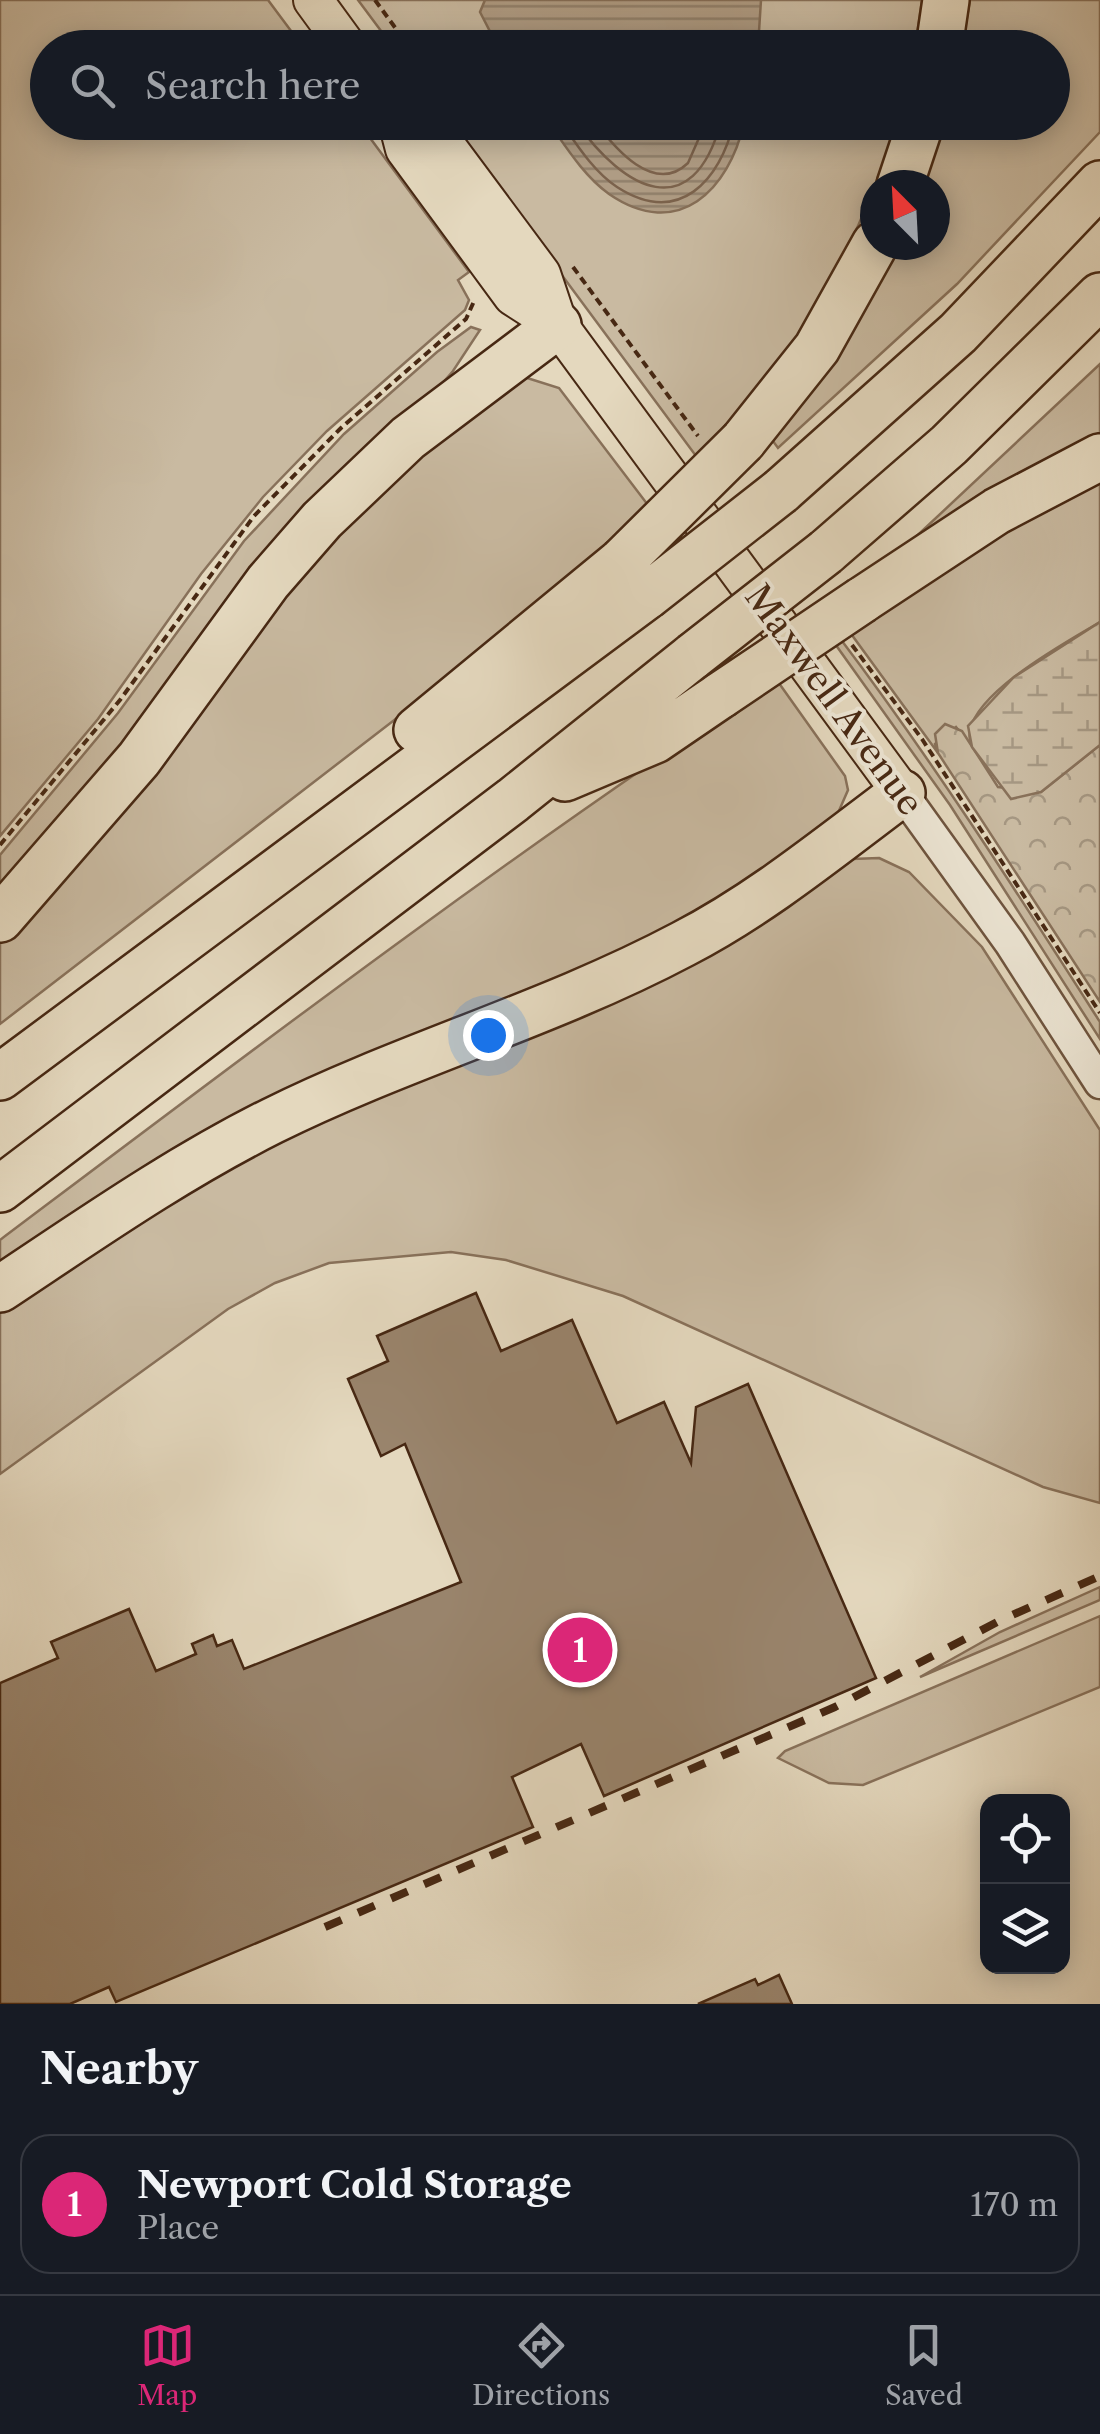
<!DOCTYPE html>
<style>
:root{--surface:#171b24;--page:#242831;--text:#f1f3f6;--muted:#9ea1a6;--line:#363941;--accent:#db2777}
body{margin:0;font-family:"Libre Caslon Text",serif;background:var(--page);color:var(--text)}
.controls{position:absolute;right:30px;bottom:30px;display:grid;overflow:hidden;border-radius:20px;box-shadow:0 5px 25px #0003}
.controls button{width:90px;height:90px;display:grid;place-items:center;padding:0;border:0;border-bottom:2px solid var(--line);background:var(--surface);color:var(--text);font:50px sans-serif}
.compass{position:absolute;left:860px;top:170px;width:90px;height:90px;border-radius:50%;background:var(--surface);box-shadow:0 5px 25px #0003;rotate:336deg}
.you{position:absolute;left:488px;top:1035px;width:35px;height:35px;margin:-25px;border:8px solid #fff;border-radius:50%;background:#1a73e8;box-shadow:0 0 0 15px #1a73e833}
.badge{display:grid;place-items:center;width:65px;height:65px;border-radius:50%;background:var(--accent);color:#fff;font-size:32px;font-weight:700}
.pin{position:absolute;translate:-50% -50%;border:5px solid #fff;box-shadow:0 2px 10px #0006}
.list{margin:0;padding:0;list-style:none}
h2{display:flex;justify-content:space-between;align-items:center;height:130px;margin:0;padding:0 40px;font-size:42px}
h2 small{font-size:32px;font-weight:400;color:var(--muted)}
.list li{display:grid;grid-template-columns:65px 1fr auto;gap:30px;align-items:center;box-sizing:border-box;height:140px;margin:0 20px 20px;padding:0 20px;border:2px solid var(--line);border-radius:30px}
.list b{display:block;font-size:38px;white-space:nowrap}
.list p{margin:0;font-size:32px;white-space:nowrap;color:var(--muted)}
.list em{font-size:32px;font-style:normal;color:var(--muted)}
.icon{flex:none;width:55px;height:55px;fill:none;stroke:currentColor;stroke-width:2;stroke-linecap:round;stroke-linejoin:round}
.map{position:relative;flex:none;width:1100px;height:2004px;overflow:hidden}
.search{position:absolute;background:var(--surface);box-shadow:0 5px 25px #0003;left:30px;right:30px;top:30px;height:110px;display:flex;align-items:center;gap:25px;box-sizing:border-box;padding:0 35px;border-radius:55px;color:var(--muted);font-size:38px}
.sheet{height:290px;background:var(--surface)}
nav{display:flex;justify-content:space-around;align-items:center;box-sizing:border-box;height:140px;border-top:2px solid var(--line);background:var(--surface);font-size:28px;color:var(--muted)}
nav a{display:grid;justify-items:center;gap:5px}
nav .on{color:var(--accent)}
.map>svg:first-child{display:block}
.grass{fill:#c9baa1;stroke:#88715a;stroke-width:2.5}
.forest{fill:url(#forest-crowns);stroke:#88715a;stroke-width:2.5}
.wetland{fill:url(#wetland-marsh);stroke:#88715a;stroke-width:2.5}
.water{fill:url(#water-rules);stroke:#856e57;stroke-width:2.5}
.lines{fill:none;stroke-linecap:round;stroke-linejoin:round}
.shore{stroke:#7b624c;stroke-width:2.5}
.building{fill:#99846c;stroke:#472813;stroke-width:2.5}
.minor-casing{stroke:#6e543e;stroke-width:35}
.major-casing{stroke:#472813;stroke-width:42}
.highway-casing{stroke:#472813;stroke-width:50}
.path{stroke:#472813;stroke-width:4;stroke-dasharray:8 5;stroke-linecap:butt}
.minor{stroke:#ede6d5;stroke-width:30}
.major{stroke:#e4d8be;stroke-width:38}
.highway{stroke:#e4d8be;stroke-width:45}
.rail{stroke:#472813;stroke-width:8;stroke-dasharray:18 18;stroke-linecap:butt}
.highway-bridge-casing{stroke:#472813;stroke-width:50;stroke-linecap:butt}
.highway-bridge{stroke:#e4d8be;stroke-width:45}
.labels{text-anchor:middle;stroke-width:8;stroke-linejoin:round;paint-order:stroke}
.street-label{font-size:35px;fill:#472813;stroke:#ede6d5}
</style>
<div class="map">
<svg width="1100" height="2004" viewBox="0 0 1100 2004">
<defs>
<pattern id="forest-crowns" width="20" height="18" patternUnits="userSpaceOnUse" patternTransform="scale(2.5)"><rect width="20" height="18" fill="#c9baa1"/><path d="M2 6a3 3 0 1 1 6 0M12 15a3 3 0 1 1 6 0" fill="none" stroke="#a59782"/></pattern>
<pattern id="wetland-marsh" width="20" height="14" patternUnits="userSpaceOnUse" patternTransform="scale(2.5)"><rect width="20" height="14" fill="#c9baa1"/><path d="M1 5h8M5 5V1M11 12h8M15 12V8" fill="none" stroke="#a59782"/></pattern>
<pattern id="water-rules" width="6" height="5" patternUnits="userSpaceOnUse" patternTransform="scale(2.5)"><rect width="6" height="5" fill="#af9c84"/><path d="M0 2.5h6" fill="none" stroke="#907f6b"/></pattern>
</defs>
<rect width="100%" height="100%" fill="#e4d8be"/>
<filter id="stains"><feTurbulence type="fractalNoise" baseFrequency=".002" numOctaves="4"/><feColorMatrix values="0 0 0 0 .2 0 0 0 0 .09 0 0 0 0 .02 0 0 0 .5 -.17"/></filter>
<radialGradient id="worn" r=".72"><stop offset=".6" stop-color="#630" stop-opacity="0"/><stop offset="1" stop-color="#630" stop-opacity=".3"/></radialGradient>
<path class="grass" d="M 0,0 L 268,0 L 303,47 L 48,48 L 48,122 L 359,123 L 469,272 L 458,280 L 469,300 L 465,310 L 327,431 L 263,497 L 201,574 L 98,719 L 0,836 Z
M 358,0 L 922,0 L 915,48 L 393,47 Z
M 970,0 L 1100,0 L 1100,132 L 957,284 L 778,448 L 770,437 L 897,245 L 935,245 L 935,185 L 921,185 L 943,123 L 1052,122 L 1052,48 L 962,47 Z
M 449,123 L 897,123 C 873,199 841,271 797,339 C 770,382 731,421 699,460 Z
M 471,327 L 480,330 L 453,371 L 0,892 L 0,855 L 118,713 L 244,541 L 344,434 L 437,352 Z
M 1100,364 L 1100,442 L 905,547 Z
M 524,377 L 559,388 L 651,509 L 406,711 L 0,1024 L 0,941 L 258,624 L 372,494 Z
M 1100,473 L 1100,622 C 1069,641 951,703 972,747 L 956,727 L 935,744 L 938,753 L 849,631 Z
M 839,637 C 933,761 1016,891 1100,1022 L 1100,1039 L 950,805 L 833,641 Z
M 776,679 L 845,776 L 848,790 L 838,813 L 729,896 L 0,1272 L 0,1240 C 255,1048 509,855 776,679 Z
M 879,858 L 909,872 L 982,947 L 1100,1130 L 1100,1503 L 1043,1487 L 623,1296 L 506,1260 L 451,1252 L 329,1263 L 275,1283 L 228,1309 L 0,1474 L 0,1306 L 139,1215 L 308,1124 L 615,999 L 852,859 Z
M 1100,1587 L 1100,1600 L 920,1677 L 1000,1632 Z
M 1100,1616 L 1100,1687 L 863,1785 L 829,1783 L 778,1758 L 785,1751 Z"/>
<path class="forest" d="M 945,724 L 962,731 L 998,787 L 1041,792 L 1100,745 L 1100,1002 L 938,753 L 935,734 Z"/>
<path class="wetland" d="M 1100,622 L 1100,745 L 1041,792 L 1011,799 L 972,747 L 968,726 L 1014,677 Z"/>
<path class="water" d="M 485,0 L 761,0 L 758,47 L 498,47 L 480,12 Z
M 549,123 L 744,123 C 729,189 679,242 609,194 C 584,176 566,147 549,123 Z"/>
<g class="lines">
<path class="shore" d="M 561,122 C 577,145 594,172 617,187 C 679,227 720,181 734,122
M 576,122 C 624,190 692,227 721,122
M 595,122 C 614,147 654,196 688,163 L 706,122"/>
</g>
<path class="building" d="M 476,1293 L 501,1351 L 572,1320 L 617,1423 L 664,1402 L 691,1463 L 696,1407 L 748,1384 L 876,1678 L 604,1796 L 581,1744 L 512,1777 L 533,1827 L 116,2002 L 109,1987 L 70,2004 L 0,2004 L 0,1683 L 58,1658 L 51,1642 L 129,1609 L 156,1671 L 196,1654 L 192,1644 L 213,1635 L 217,1646 L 232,1640 L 244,1669 L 461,1582 L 405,1444 L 381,1456 L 348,1379 L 388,1361 L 377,1336 Z
M 779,1975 L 792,2004 L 698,2004 L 755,1979 L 758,1985 Z"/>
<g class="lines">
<g class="minor-casing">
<path id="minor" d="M 902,793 L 1010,943 L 1100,1083"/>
</g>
<g class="major-casing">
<path id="major" d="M 313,0 L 348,48
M 398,122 L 405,149 L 513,296 L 558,325
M 424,122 L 431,126 L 541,274 L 558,325 L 902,793"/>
</g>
<g class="highway-casing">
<path id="highway" d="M 939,48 L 946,0
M 900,185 L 921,122
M 743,441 L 817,348 L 875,244
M 781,491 L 958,333 L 1100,184
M 826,552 L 949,445 L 1100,296
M 862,600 L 997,511 L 1100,457
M 417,730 L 622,561
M 565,778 L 655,740 L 721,695
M 0,919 L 139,759 L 268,582 L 322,520 L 408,438 L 558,325
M 0,1077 L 647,596
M 0,1189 L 513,800 L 693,656
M 0,1289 C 89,1230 176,1169 272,1121 C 405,1055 551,1014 683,944 C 762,903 831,846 902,793"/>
</g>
<path class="path" d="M 375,0 L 410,48
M 573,267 L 698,436
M 852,645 L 922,739 L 1100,1013
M 0,845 L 120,700 L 254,516 L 341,428 L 466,319 L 475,299"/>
<use href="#minor" class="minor"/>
<use href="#major" class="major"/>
<use href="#highway" class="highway"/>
<path class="rail" d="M 325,1927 L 835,1707 L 1001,1620 L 1100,1576"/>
<g class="highway-bridge-casing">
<path id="highway-bridge" d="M 622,561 L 743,441
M 647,596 L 781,491
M 693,656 L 826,552
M 721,695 L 862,600"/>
</g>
<use href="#highway-bridge" class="highway-bridge"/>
</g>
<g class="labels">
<g class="street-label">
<text transform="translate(834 700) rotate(54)" y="12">Maxwell Avenue</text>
</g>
</g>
<rect width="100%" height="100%" filter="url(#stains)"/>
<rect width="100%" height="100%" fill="url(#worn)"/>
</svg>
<div class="controls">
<button><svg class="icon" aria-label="locate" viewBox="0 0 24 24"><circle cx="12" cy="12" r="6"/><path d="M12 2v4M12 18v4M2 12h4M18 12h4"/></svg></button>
<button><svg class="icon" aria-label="layers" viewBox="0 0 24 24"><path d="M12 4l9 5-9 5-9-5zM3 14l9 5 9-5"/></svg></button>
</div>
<svg class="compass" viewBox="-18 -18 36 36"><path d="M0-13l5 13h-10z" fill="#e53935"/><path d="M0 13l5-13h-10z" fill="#9ea1a6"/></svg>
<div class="you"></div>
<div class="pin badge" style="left:580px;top:1650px">1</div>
<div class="search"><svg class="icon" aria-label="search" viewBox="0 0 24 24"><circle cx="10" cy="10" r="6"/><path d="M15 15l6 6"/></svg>Search here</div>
</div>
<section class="sheet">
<h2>Nearby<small></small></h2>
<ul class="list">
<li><span class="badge">1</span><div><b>Newport Cold Storage</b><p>Place</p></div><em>170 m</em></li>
</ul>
</section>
<nav>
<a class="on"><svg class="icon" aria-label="map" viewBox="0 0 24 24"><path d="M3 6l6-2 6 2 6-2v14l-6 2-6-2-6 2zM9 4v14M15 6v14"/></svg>Map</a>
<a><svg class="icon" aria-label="directions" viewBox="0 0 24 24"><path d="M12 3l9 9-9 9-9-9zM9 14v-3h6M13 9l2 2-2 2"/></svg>Directions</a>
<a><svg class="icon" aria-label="saved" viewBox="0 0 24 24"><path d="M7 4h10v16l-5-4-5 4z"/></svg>Saved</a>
</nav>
